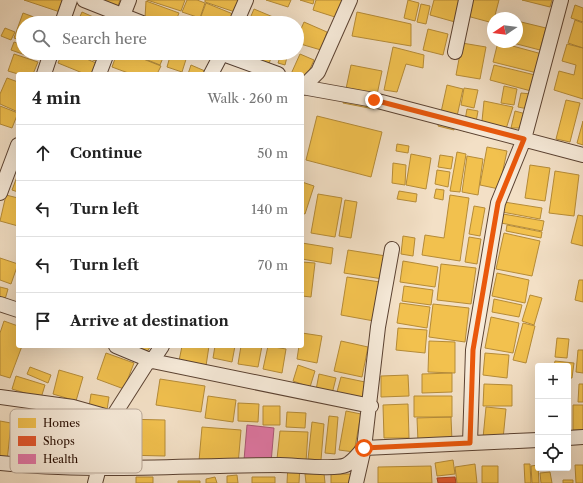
<!DOCTYPE html>
<meta charset="utf-8">
<style>
:root{--surface:#fff;--page:#f6f6f6;--text:#222;--muted:#767676;--line:#e0e0e0}
body{margin:0;font-family:"Libre Caslon Text",serif;background:var(--page);color:var(--text)}
.controls{position:absolute;right:12px;bottom:12px;display:grid;overflow:hidden;border-radius:4px;box-shadow:0 4px 16px #0002}
.controls button{width:36px;height:36px;display:grid;place-items:center;padding:0;border:0;border-bottom:1px solid var(--line);background:var(--surface);color:var(--text);font:20px sans-serif}
.compass{position:absolute;left:487px;top:12px;width:36px;height:36px;border-radius:50%;background:var(--surface);box-shadow:0 4px 16px #0002;rotate:257deg}
.stop{position:absolute;width:12px;height:12px;margin:-9px;border:3px solid #ea580c;border-radius:50%;background:#fff}
.stop.end{background:#ea580c;border-color:#fff;box-shadow:0 1px 4px #0008}
.list{margin:0;padding:0;list-style:none}
h2{display:flex;justify-content:space-between;align-items:center;height:52px;margin:0;padding:0 16px;font-size:17px}
h2 small{font-size:13px;font-weight:400;color:var(--muted)}
.list li{display:grid;grid-template-columns:26px 1fr auto;gap:12px;align-items:center;box-sizing:border-box;height:56px;padding:0 16px;border-top:1px solid var(--line)}
.list b{display:block;font-size:15px;white-space:nowrap}
.list em{font-size:13px;font-style:normal;color:var(--muted)}
.icon{flex:none;width:22px;height:22px;fill:none;stroke:currentColor;stroke-width:2;stroke-linecap:round;stroke-linejoin:round}
.map{position:relative;flex:none;width:583px;height:483px;overflow:hidden}
.search{position:absolute;background:var(--surface);box-shadow:0 4px 16px #0002;left:16px;top:16px;width:288px;height:44px;display:flex;align-items:center;gap:10px;box-sizing:border-box;padding:0 14px;border-radius:22px;color:var(--muted);font-size:15px}
.panel{position:absolute;background:var(--surface);box-shadow:0 4px 16px #0002;left:16px;top:72px;width:288px;height:276px;border-radius:4px}
.map>svg:first-child{display:block}
.homes{fill:#f2c14e;stroke:#b58b37}
.shops{fill:#e4572e;stroke:#ac4120}
.health{fill:#e377a8;stroke:#ab5776}
.lines{fill:none;stroke-linecap:round;stroke-linejoin:round}
.street-casing{stroke:#5b4232;stroke-width:16}
.street{stroke:#f7ebda;stroke-width:14}
.route{stroke:#ea580c;stroke-width:5}
.key{fill:#f7ebda;stroke:#b9a899;stroke-width:1}
.key-label{font-size:11px;fill:#280d01}
</style>
<div class="map">
<svg width="583" height="483" viewBox="0 0 583 483">
<rect width="100%" height="100%" fill="#f3e0c6"/>
<filter id="stains"><feTurbulence type="fractalNoise" baseFrequency=".005" numOctaves="4"/><feColorMatrix values="0 0 0 0 .2 0 0 0 0 .09 0 0 0 0 .02 0 0 0 .5 -.17"/></filter>
<radialGradient id="worn" r=".72"><stop offset=".6" stop-color="#630" stop-opacity="0"/><stop offset="1" stop-color="#630" stop-opacity=".3"/></radialGradient>
<path class="homes" d="M 24,0 L 64,0 L 60,12 Z
M 102,0 L 120,0 L 118,6 Z
M 147,0 L 185,0 L 181,11 Z
M 187,0 L 197,0 L 205,3 L 200,18 L 182,12 Z
M 205,0 L 239,0 L 235,12 L 205,2 Z
M 266,0 L 291,0 L 288,7 Z
M 300,0 L 314,0 L 313,4 Z
M 316,0 L 344,0 L 338,18 L 313,10 Z
M 408,0 L 419,3 L 415,21 L 404,18 Z
M 434,0 L 460,0 L 455,22 L 430,15 Z
M 471,0 L 499,0 L 493,23 L 467,16 Z
M 522,0 L 552,0 L 550,7 Z
M 146,1 L 179,13 L 175,23 L 160,23 L 145,18 Z
M 206,3 L 233,14 L 230,23 L 211,23 L 200,19 Z
M 421,4 L 430,6 L 426,24 L 417,22 Z
M 575,5 L 583,8 L 583,22 L 571,18 Z
M 254,9 L 285,22 L 285,23 L 248,23 Z
M 82,12 L 107,23 L 77,23 Z
M 357,12 L 411,24 L 411,46 L 352,36 Z
M 23,13 L 42,20 L 41,23 L 23,23 L 23,41 L 14,38 Z
M 182,17 L 199,23 L 182,23 Z
M 575,20 L 583,23 L 583,48 L 568,43 Z
M 517,21 L 546,28 L 540,50 L 509,42 L 517,42 Z
M 304,22 L 327,32 L 321,50 L 297,43 L 297,38 Z
M 5,28 L 15,32 L 11,40 L 1,36 Z
M 428,29 L 448,34 L 443,55 L 423,50 Z
M 14,42 L 23,45 L 23,53 L 39,53 L 37,59 L 11,50 Z
M 498,42 L 542,54 L 537,73 L 493,62 Z
M 462,43 L 486,47 L 480,79 L 456,75 Z
M 567,44 L 583,48 L 583,99 L 554,90 L 559,71 L 574,75 L 576,65 L 562,61 Z
M 393,47 L 424,55 L 423,68 L 406,64 L 397,92 L 384,90 Z
M 62,53 L 72,53 L 101,65 L 98,74 L 85,74 L 58,63 Z
M 92,53 L 104,53 L 101,63 L 90,59 Z
M 117,53 L 128,53 L 161,66 L 157,74 L 131,74 L 112,67 Z
M 130,53 L 165,53 L 160,65 Z
M 171,53 L 188,53 L 182,72 L 167,67 Z
M 238,53 L 273,53 L 268,66 Z
M 14,54 L 38,62 L 33,74 L 18,74 L 8,71 Z
M 281,54 L 287,57 L 285,65 L 278,63 Z
M 300,54 L 314,60 L 305,80 L 302,79 L 302,74 L 291,74 Z
M 191,65 L 205,71 L 204,74 L 188,74 Z
M 351,65 L 382,71 L 374,109 L 343,103 Z
M 494,65 L 535,75 L 531,91 L 490,80 Z
M 7,78 L 18,82 L 18,112 L 0,104 L 0,94 Z
M 447,85 L 463,89 L 454,130 L 438,126 Z
M 504,86 L 517,89 L 514,105 L 501,103 Z
M 464,88 L 478,90 L 474,108 L 461,105 Z
M 521,93 L 531,94 L 528,109 L 518,107 Z
M 566,100 L 580,103 L 570,142 L 556,139 Z
M 484,101 L 513,107 L 506,129 L 482,121 Z
M 0,106 L 18,113 L 12,128 L 0,124 Z
M 467,109 L 478,111 L 474,133 L 463,131 Z
M 515,111 L 526,114 L 521,128 L 511,128 Z
M 317,116 L 382,132 L 371,177 L 306,160 Z
M 583,121 L 583,145 L 577,143 Z
M 397,144 L 409,146 L 408,153 L 396,151 Z
M 487,147 L 507,151 L 499,189 L 480,185 Z
M 457,152 L 466,154 L 460,192 L 450,191 Z
M 411,154 L 431,158 L 426,189 L 406,185 Z
M 440,155 L 453,157 L 451,169 L 438,167 Z
M 467,156 L 483,159 L 478,195 L 462,192 Z
M 393,163 L 406,165 L 405,185 L 392,183 Z
M 530,165 L 550,168 L 545,201 L 525,198 Z
M 437,170 L 450,172 L 448,187 L 435,184 Z
M 555,171 L 579,175 L 574,216 L 549,213 Z
M 18,174 L 18,192 L 12,190 Z
M 302,182 L 314,186 L 305,214 L 302,213 Z
M 436,189 L 444,190 L 443,200 L 434,198 Z
M 399,191 L 417,194 L 416,202 L 397,199 Z
M 318,194 L 342,198 L 335,237 L 311,233 Z
M 6,195 L 18,198 L 18,226 L 0,221 Z
M 450,195 L 469,198 L 460,261 L 422,255 L 425,235 L 444,238 Z
M 345,200 L 357,202 L 351,238 L 339,236 Z
M 504,202 L 542,208 L 540,219 L 502,212 Z
M 474,206 L 485,208 L 480,236 L 469,234 Z
M 503,214 L 544,221 L 542,231 L 501,223 Z
M 578,215 L 583,216 L 583,246 L 571,243 Z
M 507,225 L 542,232 L 541,238 L 506,231 Z
M 504,233 L 540,241 L 532,276 L 496,269 Z
M 403,236 L 415,238 L 413,256 L 401,254 Z
M 469,237 L 481,239 L 477,264 L 465,262 Z
M 302,243 L 333,248 L 331,264 L 302,259 Z
M 348,250 L 386,256 L 383,279 L 344,273 Z
M 0,258 L 18,264 L 11,284 L 0,280 Z
M 403,261 L 438,267 L 435,287 L 400,282 Z
M 302,262 L 315,263 L 311,297 L 302,296 Z
M 441,264 L 476,268 L 471,304 L 437,300 Z
M 497,273 L 529,280 L 525,303 L 492,296 Z
M 347,277 L 380,282 L 374,321 L 341,315 Z
M 579,280 L 583,280 L 583,302 L 575,300 Z
M 404,286 L 433,290 L 431,305 L 402,301 Z
M 0,287 L 8,289 L 4,303 L 0,302 Z
M 530,295 L 542,298 L 534,325 L 522,321 Z
M 494,299 L 522,305 L 519,317 L 492,312 Z
M 400,303 L 430,307 L 427,328 L 397,323 Z
M 433,304 L 469,308 L 465,342 L 429,337 Z
M 491,317 L 519,323 L 513,353 L 485,348 Z
M 4,321 L 18,326 L 18,346 L 22,346 L 10,378 L 0,375 L 0,333 Z
M 523,323 L 535,326 L 526,363 L 513,360 Z
M 398,328 L 427,330 L 425,353 L 396,350 Z
M 302,333 L 322,336 L 317,363 L 297,359 L 299,346 L 302,346 Z
M 557,338 L 569,339 L 567,358 L 555,357 Z
M 341,341 L 368,347 L 362,377 L 334,371 Z
M 429,341 L 455,342 L 455,373 L 428,372 Z
M 134,346 L 151,346 L 146,353 Z
M 182,346 L 209,346 L 206,366 L 179,361 Z
M 215,346 L 235,346 L 232,362 L 213,358 Z
M 241,346 L 262,346 L 258,367 L 238,364 Z
M 268,346 L 286,349 L 282,373 L 263,369 Z
M 578,350 L 583,350 L 583,373 L 576,372 Z
M 106,353 L 134,363 L 124,389 L 97,379 Z
M 485,353 L 509,355 L 507,378 L 483,375 Z
M 555,361 L 574,363 L 572,378 L 568,378 L 568,366 L 554,366 Z
M 298,365 L 315,371 L 310,387 L 293,381 Z
M 30,367 L 51,375 L 48,383 L 27,374 Z
M 59,370 L 83,377 L 76,401 L 53,394 Z
M 452,373 L 452,392 L 422,393 L 422,374 Z
M 319,374 L 336,378 L 332,394 L 316,390 Z
M 408,375 L 409,396 L 381,397 L 381,376 Z
M 16,376 L 45,385 L 41,398 L 12,389 Z
M 341,377 L 365,382 L 362,398 L 337,392 Z
M 160,379 L 205,386 L 201,412 L 156,405 Z
M 484,384 L 512,385 L 512,406 L 483,406 Z
M 579,384 L 583,384 L 583,402 L 578,402 Z
M 91,394 L 109,397 L 107,410 L 89,407 Z
M 208,396 L 236,400 L 233,422 L 205,418 Z
M 414,396 L 452,396 L 452,417 L 414,417 Z
M 238,403 L 259,404 L 258,422 L 238,421 Z
M 408,404 L 409,438 L 384,438 L 383,405 Z
M 573,405 L 583,405 L 583,430 L 573,430 Z
M 263,406 L 280,406 L 280,425 L 263,425 Z
M 486,407 L 506,409 L 503,439 L 483,438 Z
M 346,411 L 361,414 L 354,452 L 339,450 Z
M 287,412 L 306,413 L 305,428 L 286,427 Z
M 329,416 L 338,417 L 335,454 L 325,453 Z
M 451,417 L 452,441 L 418,442 L 417,418 Z
M 122,419 L 165,420 L 165,456 L 122,455 Z
M 0,421 L 11,423 L 7,462 L 0,461 Z
M 312,422 L 324,424 L 321,460 L 308,459 Z
M 202,427 L 241,430 L 238,465 L 199,461 Z
M 280,431 L 308,432 L 306,462 L 277,459 Z
M 453,460 L 455,474 L 437,476 L 435,463 Z
M 288,464 L 300,465 L 299,483 L 287,483 Z
M 475,464 L 477,483 L 457,483 L 455,467 Z
M 524,464 L 530,464 L 531,483 L 525,483 Z
M 538,465 L 539,483 L 532,483 L 531,466 Z
M 575,465 L 583,465 L 583,483 L 576,483 Z
M 431,466 L 432,483 L 378,483 L 378,467 Z
M 482,466 L 498,466 L 498,483 L 482,483 Z
M 550,472 L 552,483 L 541,483 L 540,473 Z
M 324,473 L 325,483 L 306,483 L 305,474 Z
M 331,474 L 351,474 L 351,483 L 331,483 Z
M 237,475 L 238,483 L 227,483 L 227,476 Z
M 136,477 L 153,477 L 153,483 L 136,483 Z
M 215,477 L 217,483 L 206,483 L 206,479 Z
M 252,477 L 275,477 L 275,483 L 252,483 Z
M 563,480 L 573,480 L 573,483 L 563,483 Z
M 178,481 L 200,481 L 200,483 L 178,483 Z"/>
<path class="shops" d="M 455,477 L 456,483 L 438,483 L 437,478 Z"/>
<path class="health" d="M 247,425 L 274,428 L 271,463 L 244,460 Z"/>
<g class="lines">
<g class="street-casing">
<path id="street" d="M 84,0 L 142,23
M 62,23 L 70,0
M 120,23 L 129,0
M 236,23 L 246,0
M 455,52 L 466,0
M 220,53 L 278,74
M 44,74 L 51,53
M 99,74 L 107,53
M 211,74 L 222,53
M 302,87 L 374,100 L 583,155
M 302,88 L 318,72 L 350,0
M 0,193 L 18,145
M 0,304 L 18,310
M 116,346 L 152,361 L 371,406
M 0,397 L 73,407 L 112,418
M 568,438 L 583,437
M 470,443 L 473,350 L 498,203 L 524,139 L 561,0
M 0,463 C 93,473 186,465 280,465 C 294,465 335,470 346,465 C 353,462 359,453 364,448 L 538,440
M 95,483 L 112,418 L 147,363 L 152,361 L 162,346
M 356,483 L 364,448 L 378,327 L 392,249"/>
</g>
<use href="#street" class="street"/>
</g>
<g class="lines">
<path class="route" d="M 364,448 L 470,443 L 473,350 L 498,203 L 524,139 L 374,100"/>
</g>
<rect x="10" y="409" width="132" height="64" rx="6" class="key"/>
<rect x="18" y="418" width="18" height="10" fill="#f2c14e"/>
<rect x="18" y="436" width="18" height="10" fill="#e4572e"/>
<rect x="18" y="454" width="18" height="10" fill="#e377a8"/>
<g class="key-label">
<text x="43" y="427">Homes</text>
<text x="43" y="445">Shops</text>
<text x="43" y="463">Health</text>
</g>
<rect width="100%" height="100%" filter="url(#stains)"/>
<rect width="100%" height="100%" fill="url(#worn)"/>
</svg>
<div class="controls">
<button>+</button>
<button>−</button>
<button><svg class="icon" aria-label="locate" viewBox="0 0 24 24"><circle cx="12" cy="12" r="6"/><path d="M12 2v4M12 18v4M2 12h4M18 12h4"/></svg></button>
</div>
<svg class="compass" viewBox="-18 -18 36 36"><path d="M0-13l5 13h-10z" fill="#e53935"/><path d="M0 13l5-13h-10z" fill="#767676"/></svg>
<div class="stop" style="left:364px;top:448px"></div>
<div class="stop end" style="left:374px;top:100px"></div>
<div class="search"><svg class="icon" aria-label="search" viewBox="0 0 24 24"><circle cx="10" cy="10" r="6"/><path d="M15 15l6 6"/></svg>Search here</div>
<section class="panel">
<h2>4 min<small>Walk · 260 m</small></h2>
<ul class="list">
<li><svg class="icon" aria-label="ahead" viewBox="0 0 24 24"><path d="M12 20V5M6 11l6-6 6 6"/></svg><div><b>Continue</b></div><em>50 m</em></li>
<li><svg class="icon" aria-label="left" viewBox="0 0 24 24"><path d="M17 20v-9H6M10 6l-5 5 5 5"/></svg><div><b>Turn left</b></div><em>140 m</em></li>
<li><svg class="icon" aria-label="left" viewBox="0 0 24 24"><path d="M17 20v-9H6M10 6l-5 5 5 5"/></svg><div><b>Turn left</b></div><em>70 m</em></li>
<li><svg class="icon" aria-label="arrive" viewBox="0 0 24 24"><path d="M6 21V4h12l-3 4 3 4H6"/></svg><div><b>Arrive at destination</b></div></li>
</ul>
</section>
</div>
